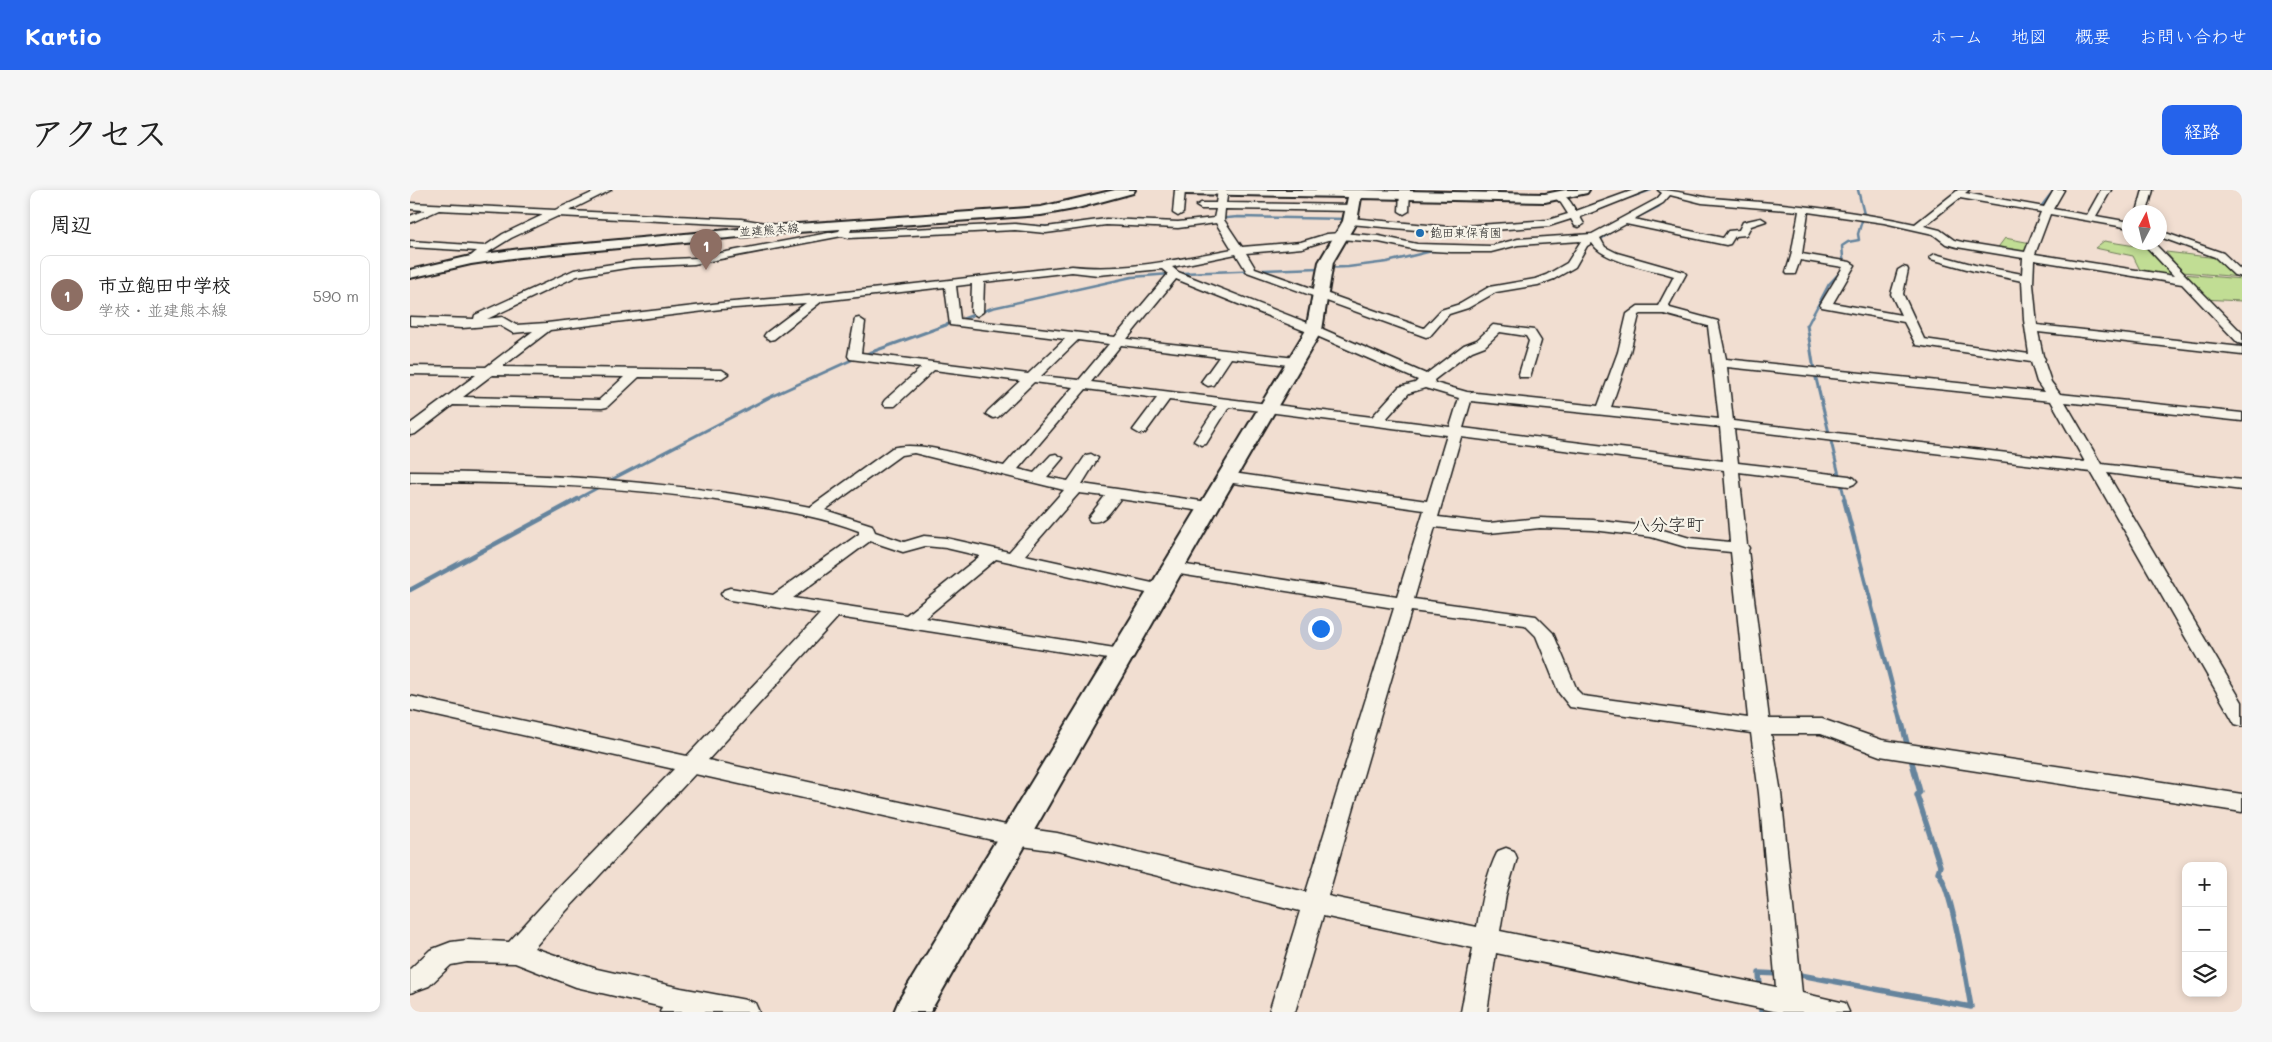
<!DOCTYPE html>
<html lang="ja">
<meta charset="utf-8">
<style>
:root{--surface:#fff;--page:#f6f6f6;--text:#222;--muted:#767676;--line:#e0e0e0;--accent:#2563eb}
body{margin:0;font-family:Mali,"Klee One",sans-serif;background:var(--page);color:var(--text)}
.controls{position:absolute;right:15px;bottom:15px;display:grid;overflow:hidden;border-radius:10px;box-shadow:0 2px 8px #0003}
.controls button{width:45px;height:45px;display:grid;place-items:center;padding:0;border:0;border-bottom:1px solid var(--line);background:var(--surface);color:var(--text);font:25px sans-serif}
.compass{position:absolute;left:1712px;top:15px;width:45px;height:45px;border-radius:50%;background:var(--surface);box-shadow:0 2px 8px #0003;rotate:7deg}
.you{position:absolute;left:910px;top:438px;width:18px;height:18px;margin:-12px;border:4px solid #fff;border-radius:50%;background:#1a73e8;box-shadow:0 0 0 8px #1a73e833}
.badge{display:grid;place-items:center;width:32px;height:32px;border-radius:50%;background:var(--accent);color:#fff;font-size:16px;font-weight:700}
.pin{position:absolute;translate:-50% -41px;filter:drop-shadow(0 1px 2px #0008)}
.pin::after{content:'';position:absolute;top:26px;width:18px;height:15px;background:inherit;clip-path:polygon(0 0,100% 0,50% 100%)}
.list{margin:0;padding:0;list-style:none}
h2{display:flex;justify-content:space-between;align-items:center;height:65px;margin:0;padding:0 20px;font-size:21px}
h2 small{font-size:16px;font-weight:400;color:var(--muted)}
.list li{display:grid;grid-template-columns:32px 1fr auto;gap:15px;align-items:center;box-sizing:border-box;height:80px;margin:0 10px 10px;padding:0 10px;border:1px solid var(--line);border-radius:10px}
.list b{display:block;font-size:19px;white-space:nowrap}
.list p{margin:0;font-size:16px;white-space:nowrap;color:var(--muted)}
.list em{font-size:16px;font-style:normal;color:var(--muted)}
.icon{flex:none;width:28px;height:28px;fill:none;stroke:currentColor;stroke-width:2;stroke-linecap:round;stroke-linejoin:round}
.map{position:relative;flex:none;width:1832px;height:822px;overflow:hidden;border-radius:10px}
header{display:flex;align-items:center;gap:30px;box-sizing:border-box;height:70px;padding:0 25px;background:var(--accent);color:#fff}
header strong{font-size:24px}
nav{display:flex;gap:28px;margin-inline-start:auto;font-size:18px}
.intro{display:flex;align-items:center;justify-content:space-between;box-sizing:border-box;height:120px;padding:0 30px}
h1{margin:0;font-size:35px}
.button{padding:12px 22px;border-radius:10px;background:var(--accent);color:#fff;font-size:18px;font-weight:700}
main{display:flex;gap:30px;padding:0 30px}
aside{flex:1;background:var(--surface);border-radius:10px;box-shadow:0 2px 8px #0003}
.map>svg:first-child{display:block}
.green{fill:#c1dd94;stroke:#6e7c58}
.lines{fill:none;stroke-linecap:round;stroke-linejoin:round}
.stream-far3{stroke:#65849d;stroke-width:2.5}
.stream-far2{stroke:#65849d;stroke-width:3}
.stream-far1{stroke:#65849d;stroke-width:4.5}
.stream{stroke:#65849d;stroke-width:5.5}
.street-casing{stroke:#1c1c1c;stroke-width:3}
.secondary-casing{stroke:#1c1c1c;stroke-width:4}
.street{fill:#f7f3e8;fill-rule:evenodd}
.secondary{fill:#f7f3e8;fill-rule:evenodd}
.poi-dot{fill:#1f6fb2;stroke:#f7f3e8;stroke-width:2}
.labels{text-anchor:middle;stroke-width:4.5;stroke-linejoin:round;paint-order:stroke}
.far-street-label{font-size:12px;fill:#1c1c1c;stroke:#f7f3e8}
.far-poi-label{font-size:12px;fill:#1c1c1c;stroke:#f7f3e8;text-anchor:start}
.quarter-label{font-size:18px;fill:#1c1c1c;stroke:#f7f3e8}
</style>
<header>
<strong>Kartio</strong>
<nav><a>ホーム</a><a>地図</a><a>概要</a><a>お問い合わせ</a></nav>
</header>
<div class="intro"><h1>アクセス</h1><a class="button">経路</a></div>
<main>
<aside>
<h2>周辺<small></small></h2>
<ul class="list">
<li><span class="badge" style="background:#8d6e63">1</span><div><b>市立飽田中学校</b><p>学校 · 並建熊本線</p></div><em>590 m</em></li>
</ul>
</aside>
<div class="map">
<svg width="1832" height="822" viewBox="0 0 1832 822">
<rect width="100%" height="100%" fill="#f1ded1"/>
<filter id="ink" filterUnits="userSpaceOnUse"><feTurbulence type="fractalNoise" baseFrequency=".02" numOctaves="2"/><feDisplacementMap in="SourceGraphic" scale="10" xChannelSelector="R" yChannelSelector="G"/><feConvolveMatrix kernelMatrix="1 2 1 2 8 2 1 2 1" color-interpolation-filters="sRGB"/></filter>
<g filter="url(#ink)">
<path class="green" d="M 1595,48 L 1621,53 L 1616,65 L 1586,60 Z
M 1694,51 L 1738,58 L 1768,89 L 1732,84 L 1723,66 L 1685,58 Z
M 1756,62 L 1807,68 L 1831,87 L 1772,82 Z
M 1772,84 L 1832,89 L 1832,111 L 1791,109 Z"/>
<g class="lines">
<path class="stream-far3" d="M 1221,7 L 1241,0
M 1630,18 L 1644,0
M 1224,29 L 1248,17 L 1254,11
M 762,33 L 828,27 L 938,29
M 1143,34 L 1159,29
M 610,35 L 645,37
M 1185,49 L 1191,49 L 1202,41
M 213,78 L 273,74
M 0,127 L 12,128
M 533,136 L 582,118 L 722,87 L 773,83 L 938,77 L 977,72 L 1022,61 L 1034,61
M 1397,136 L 1419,94 L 1434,78 L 1432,56 L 1438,52 L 1449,50 L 1448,44 L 1454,24 L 1448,0"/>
<path class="stream-far2" d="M 1397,135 L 1404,180 L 1435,310
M 197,292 L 360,207 L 448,167 L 536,135
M 165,310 L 191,296"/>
<path class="stream-far1" d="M 1434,309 L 1492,534
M 0,400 L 168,309"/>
<path class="stream" d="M 1492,533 L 1498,558
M 1385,784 L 1561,817 C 1556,790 1542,699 1528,682 L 1530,676 L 1507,605 L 1510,602 L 1500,565
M 1350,798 L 1349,783 L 1369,784
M 1351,813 L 1351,822"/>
<g class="street-casing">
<path id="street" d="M 188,0 L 201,0 L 159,21 L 331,29 L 373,36 L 378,39 L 373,42 L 331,35 L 148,26 L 101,48 L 61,73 L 56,70 L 67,61 L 0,57 L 0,51 L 75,56 L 93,44 L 133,25 L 29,20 L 0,33 L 0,26 L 15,20 L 0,19 L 0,13 L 145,20 Z
M 765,0 L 775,0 L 773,23 L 768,26 L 763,23 Z
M 808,0 L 818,0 L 816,13 L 943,15 L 948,18 L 943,21 L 815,19 L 814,30 L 832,57 L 891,52 L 917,44 L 930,43 L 969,46 L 1007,54 L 1081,56 L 1108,49 L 1182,44 L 1247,9 L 1252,3 L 1248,0 C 1267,0 1283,6 1301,8 C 1369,13 1437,19 1505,34 L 1548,0 L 1559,0 L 1555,3 L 1634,17 L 1644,0 L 1654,0 L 1643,19 L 1677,25 L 1691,0 L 1701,0 L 1686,26 L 1720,32 L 1720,38 L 1640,24 L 1625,64 L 1764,86 L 1732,52 L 1743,52 L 1832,143 L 1832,154 L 1828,153 L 1772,94 L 1624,70 L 1623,94 L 1627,135 L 1832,157 L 1832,165 L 1628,142 L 1633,166 L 1635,169 L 1634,171 L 1641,192 L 1650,204 L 1832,223 L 1832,231 L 1655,212 L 1691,274 L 1832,290 L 1832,300 L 1697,283 L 1832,512 L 1832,536 L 1825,534 L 1681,282 L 1324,239 L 1328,273 L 1439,286 L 1444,288 L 1447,291 L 1444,294 L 1439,296 L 1329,282 L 1337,355 L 1339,358 L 1338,360 L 1359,529 L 1412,529 L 1472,550 L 1832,604 L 1832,622 L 1470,566 L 1411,544 L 1361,544 L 1371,603 L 1392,803 L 1435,813 L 1439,822 L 1368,822 L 1086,763 L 1077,822 L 1051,822 L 1063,758 L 913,726 L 885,822 L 859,822 L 890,721 L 647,661 L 605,655 L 285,584 L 156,721 L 124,758 L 187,779 L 271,798 L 336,810 L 345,813 L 349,822 L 250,822 L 252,817 L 166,797 L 105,773 L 57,772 L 41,775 L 19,796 L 0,803 L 0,779 L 20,760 L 41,752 L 57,750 L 99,752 L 140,707 L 264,579 L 0,520 L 0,506 L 277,566 L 410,424 L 320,410 L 314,408 L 311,404 L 314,400 L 320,398 L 363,405 L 449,344 L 449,341 C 409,326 368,320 326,313 C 218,296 109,292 0,292 L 0,282 C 135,283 268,291 400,317 L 482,258 C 513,250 562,269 594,276 L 663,197 L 624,192 L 588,227 L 583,228 L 576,224 L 578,221 L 610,191 L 524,180 L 485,216 L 475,216 L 473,213 L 475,210 L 511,178 L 440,169 L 438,166 L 445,129 L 449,128 L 455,132 L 451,163 L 618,184 L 655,149 L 540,135 L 535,97 L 412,111 L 364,149 L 360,150 L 354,146 L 356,143 L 396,113 L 311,119 L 140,140 L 92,177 L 312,180 L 318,184 L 312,188 L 229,187 L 197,217 L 192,218 L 43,215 L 5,244 L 0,245 L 0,234 L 66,185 L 0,184 L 0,176 L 76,177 L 123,141 L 103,143 L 89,135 L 52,138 L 0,135 L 0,127 L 64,129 L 65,125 L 164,80 L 222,71 L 284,68 L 429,41 L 434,33 L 438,32 L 443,35 L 440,42 L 605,34 L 636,37 L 696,29 L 768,32 L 804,28 L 806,19 L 791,19 L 786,16 L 791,13 L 806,13 ZM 1260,5 L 1292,13 L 1389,21 L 1381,66 L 1376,82 L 1377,84 L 1385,84 L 1390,70 L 1433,77 L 1410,115 L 1412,117 L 1494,132 L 1506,155 L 1621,172 L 1627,192 L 1634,202 L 1316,169 L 1308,131 L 1260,118 L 1259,115 L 1276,84 L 1274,82 L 1207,63 L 1195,57 L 1190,48 L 1216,34 L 1316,55 L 1320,54 L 1325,46 L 1336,45 L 1341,36 L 1356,31 L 1351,28 L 1333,32 L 1329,40 L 1318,41 L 1313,48 L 1224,29 L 1253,13 ZM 1550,8 L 1631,22 L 1615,62 L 1552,52 L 1544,50 L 1530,40 L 1514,36 ZM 1398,22 L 1474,33 L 1523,44 L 1536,54 L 1547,57 L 1613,68 L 1612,84 L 1565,75 L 1525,64 L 1520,67 L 1521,69 L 1564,81 L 1612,91 L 1614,130 L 1619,164 L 1514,149 L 1493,104 L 1498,80 L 1497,78 L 1493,77 L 1488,80 L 1481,104 L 1491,125 L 1423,113 L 1445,75 L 1440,72 L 1392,64 ZM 806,33 L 822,59 C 770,69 716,82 662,76 L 409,105 L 311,113 L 137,133 L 106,135 L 92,127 L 77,129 L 167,86 L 222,77 L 284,74 L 432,46 L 439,48 L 605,40 L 636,43 L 696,35 L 768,38 ZM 930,49 L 969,52 L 1007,60 L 1041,62 L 1081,62 L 1108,55 L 1171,51 L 1157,73 L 1136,85 L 1125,89 L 1079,97 L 1050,114 L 1031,120 L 1014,138 L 845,78 L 836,63 L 892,58 L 918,50 ZM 1182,53 C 1193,72 1242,79 1264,86 L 1248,116 L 1228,116 L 1217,124 L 1208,162 L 1188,216 L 1057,202 L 1025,193 L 1024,190 L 1062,161 L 1075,156 L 1090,142 L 1116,146 L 1119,151 L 1109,184 L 1110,187 L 1120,187 L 1131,151 L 1124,140 L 1083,135 L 1067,150 L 1054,155 L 1016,184 L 908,137 L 768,82 L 762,77 L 826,64 L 837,82 L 1016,147 L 1020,146 L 1039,124 L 1058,118 L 1086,102 L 1128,95 L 1144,89 L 1165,77 L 1177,56 ZM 752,79 L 758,84 L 705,147 L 550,129 L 546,96 L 562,94 L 561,122 L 567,126 L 573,122 L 574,92 L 662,82 L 688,85 ZM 766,89 L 900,143 L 1008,190 L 1005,193 L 989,197 L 962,227 L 681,192 L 711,155 L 809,167 L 791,192 L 798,196 L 803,195 L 821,168 L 886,176 L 892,172 L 886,168 L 717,149 ZM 1231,124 L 1254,124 L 1298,136 L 1309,229 L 1201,217 L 1220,162 L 1229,125 ZM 668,150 L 699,154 L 669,190 L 631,186 ZM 1317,177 L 1641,211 L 1675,272 L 1323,231 ZM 82,185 L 214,187 L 189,210 L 53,207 ZM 1015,198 L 1049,208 L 1040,237 L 976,229 L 999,203 ZM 676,199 L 747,208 L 723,240 L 730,244 L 735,243 L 759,210 L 807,216 L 784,251 L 791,255 L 796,254 L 819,217 L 1037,245 L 1017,311 L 816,282 L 811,284 L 808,287 L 811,290 L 816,292 L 1014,320 L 987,407 L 763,373 L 757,374 L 755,378 L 757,382 L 763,383 L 984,418 L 896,702 L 647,643 L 605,637 L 298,570 L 428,427 L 711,471 L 718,470 L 720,465 L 718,460 L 711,459 L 515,428 L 586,369 L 750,406 L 756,404 L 759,400 L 756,396 L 615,365 L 669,303 L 695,306 L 678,328 L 680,331 C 694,335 702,319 710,309 L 798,322 L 804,320 L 806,317 L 804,314 L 798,312 L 672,294 L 688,268 L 681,264 L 676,265 L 658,291 L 637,287 L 653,268 L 646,264 L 641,265 L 624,283 L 608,279 ZM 1061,211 L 1310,237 L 1313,271 L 1053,238 ZM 1051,247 L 1314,280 L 1320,352 L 1280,348 L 1243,337 L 1183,330 L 1130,328 L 1079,333 L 1028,327 ZM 504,263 L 654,300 L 599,362 L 536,348 L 514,346 L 494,352 L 465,342 L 462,335 L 415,320 L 491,265 ZM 1025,337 L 1079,343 L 1130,338 L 1183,340 L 1241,347 L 1279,358 L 1321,362 L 1338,528 L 1173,506 L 1167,500 L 1143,443 L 1126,426 L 1004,409 ZM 460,351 L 493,362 L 515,356 L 536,358 L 570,366 L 496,425 L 383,408 ZM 1001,421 L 1115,435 L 1126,446 L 1149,503 L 1160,517 L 1341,543 L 1349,603 L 1366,797 L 1090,741 L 1096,705 L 1107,668 L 1104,661 L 1096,658 L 1088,661 C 1076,685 1071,711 1067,737 L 918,706 Z
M 990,0 L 1000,0 L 999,21 L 994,24 L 989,21 Z
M 1224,0 L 1238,0 L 1170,27 L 1174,34 L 1169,37 L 1165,36 L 1161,29 L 1139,36 L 1040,43 L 940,34 L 935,31 L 940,28 L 1040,37 L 1138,30 L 1158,24 L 1151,13 L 1144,7 L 1146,5 C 1157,3 1161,13 1166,21 Z
M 1733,0 L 1743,0 L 1737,22 L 1727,22 Z
M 1750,41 L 1813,63 L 1832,81 L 1832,87 L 1824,85 L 1805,67 L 1750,47 Z"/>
</g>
<g class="secondary-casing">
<path id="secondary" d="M 705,0 L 725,0 L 723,3 L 664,19 L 631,25 L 373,43 L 110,67 L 61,74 L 0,88 L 0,80 L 61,66 L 110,59 L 373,35 L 631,17 Z
M 769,0 L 952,0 L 1135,4 L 1155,0 L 1179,0 L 1177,3 L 1135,12 L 951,8 L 947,31 L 923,72 L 912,140 L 809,317 L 520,822 L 484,822 L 489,810 L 896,140 L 909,72 L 933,31 L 938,7 L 775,4 Z"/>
</g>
<use href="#street" class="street"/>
<use href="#secondary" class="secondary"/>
</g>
</g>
<circle class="poi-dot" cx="1010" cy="43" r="5"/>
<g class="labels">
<g class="far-street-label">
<text transform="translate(359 40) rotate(-4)" y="4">並建熊本線</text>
</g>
<g class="far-poi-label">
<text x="1020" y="47">飽田東保育園</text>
</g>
<g class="quarter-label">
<text x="1258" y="341">八分字町</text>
</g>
</g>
</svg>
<div class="controls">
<button>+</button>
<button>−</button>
<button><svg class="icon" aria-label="layers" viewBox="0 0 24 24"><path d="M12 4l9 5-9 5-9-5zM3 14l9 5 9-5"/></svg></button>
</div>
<svg class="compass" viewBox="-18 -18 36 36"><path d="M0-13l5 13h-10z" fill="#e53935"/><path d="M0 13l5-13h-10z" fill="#767676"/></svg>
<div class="you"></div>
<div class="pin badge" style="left:296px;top:80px;background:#8d6e63">1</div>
</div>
</main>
